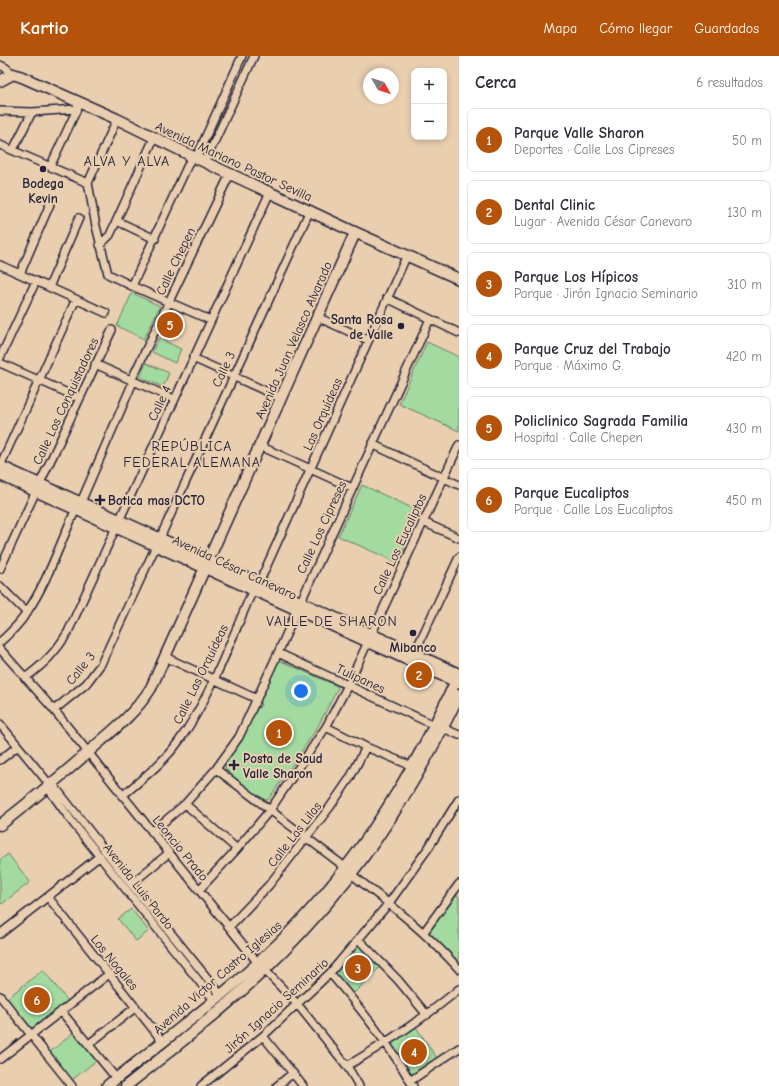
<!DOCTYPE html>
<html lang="es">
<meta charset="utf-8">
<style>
:root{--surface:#fff;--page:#f2f2f3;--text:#2b2b33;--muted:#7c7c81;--line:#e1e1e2;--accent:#b45309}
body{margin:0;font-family:"Comic Neue",sans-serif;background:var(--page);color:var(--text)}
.controls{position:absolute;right:12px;top:12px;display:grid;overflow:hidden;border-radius:8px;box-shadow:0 2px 6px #0003}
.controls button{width:36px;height:36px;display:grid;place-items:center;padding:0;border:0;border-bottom:1px solid var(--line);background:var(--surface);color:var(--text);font:20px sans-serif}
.compass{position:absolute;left:363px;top:12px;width:36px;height:36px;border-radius:50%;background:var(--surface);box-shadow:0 2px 6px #0003;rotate:129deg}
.you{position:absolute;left:301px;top:635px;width:14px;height:14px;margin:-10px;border:3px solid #fff;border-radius:50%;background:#1a73e8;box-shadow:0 0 0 6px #1a73e833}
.badge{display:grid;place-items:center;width:26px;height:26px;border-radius:50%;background:var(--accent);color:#fff;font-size:13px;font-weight:700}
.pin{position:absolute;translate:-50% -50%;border:2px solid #fff;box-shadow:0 1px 4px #0006}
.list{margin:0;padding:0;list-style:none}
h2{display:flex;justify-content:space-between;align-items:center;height:52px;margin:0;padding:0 16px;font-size:17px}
h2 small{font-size:13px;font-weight:400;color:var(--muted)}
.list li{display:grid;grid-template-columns:26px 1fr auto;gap:12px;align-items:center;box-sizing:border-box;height:64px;margin:0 8px 8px;padding:0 8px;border:1px solid var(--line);border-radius:8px}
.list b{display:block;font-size:15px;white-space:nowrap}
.list p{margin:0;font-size:13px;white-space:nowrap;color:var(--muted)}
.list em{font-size:13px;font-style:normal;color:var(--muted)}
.map{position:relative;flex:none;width:459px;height:1030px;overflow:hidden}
header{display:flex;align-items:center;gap:24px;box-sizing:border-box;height:56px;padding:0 20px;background:var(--accent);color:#fff}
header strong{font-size:19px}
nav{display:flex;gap:22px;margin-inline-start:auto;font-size:14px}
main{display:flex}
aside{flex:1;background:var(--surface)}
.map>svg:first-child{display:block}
.green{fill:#a2da9f;stroke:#627e6d}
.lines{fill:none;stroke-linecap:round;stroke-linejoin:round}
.street-casing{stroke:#22223b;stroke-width:10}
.secondary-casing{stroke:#22223b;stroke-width:13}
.street{stroke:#e9ceb0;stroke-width:7}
.secondary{stroke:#e9ceb0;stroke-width:10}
.poi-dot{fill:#22223b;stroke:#e9ceb0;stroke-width:1.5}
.labels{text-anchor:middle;stroke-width:4;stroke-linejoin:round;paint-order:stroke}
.street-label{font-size:13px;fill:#22223b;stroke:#e9ceb0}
.poi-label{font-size:13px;font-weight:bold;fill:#22223b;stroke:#e9ceb0}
.neighbourhood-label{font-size:14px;letter-spacing:1px;fill:#22223b;stroke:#e9ceb0}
</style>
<header>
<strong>Kartio</strong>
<nav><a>Mapa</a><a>Cómo llegar</a><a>Guardados</a></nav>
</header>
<main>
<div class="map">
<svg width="459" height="1030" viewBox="0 0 459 1030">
<rect width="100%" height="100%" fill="#e9ceb0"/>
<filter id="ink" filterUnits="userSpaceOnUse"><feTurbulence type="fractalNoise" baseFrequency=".025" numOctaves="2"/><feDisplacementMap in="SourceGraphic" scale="8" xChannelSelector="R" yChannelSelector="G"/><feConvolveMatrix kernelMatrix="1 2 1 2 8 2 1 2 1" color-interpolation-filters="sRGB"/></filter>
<g filter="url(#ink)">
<path class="green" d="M 132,237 L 160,250 L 144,283 L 117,270 Z
M 159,282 L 181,293 L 175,307 L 152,296 Z
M 427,286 L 459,301 L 459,375 L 399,348 Z
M 146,307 L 169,317 L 163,331 L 140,321 Z
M 362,429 L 421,456 L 398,507 L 338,480 Z
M 281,605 L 337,630 L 338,632 L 317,672 L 293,708 L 268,744 L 264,744 L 226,715 L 225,708 L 242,681 L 257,652 L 260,651 L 261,649 L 260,646 L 277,606 Z
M 8,798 L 30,826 L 2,848 L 0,845 L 0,804 Z
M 457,839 L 459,841 L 459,906 L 429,876 Z
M 131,853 L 149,875 L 136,885 L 118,863 Z
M 360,887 L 382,909 L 353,938 L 334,916 Z
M 254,913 L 258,918 L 134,1021 L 130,1016 Z
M 43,914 L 68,945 L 30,974 L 6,943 Z
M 416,971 L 438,1004 L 412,1021 L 391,988 Z
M 74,976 L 97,1004 L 72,1024 L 49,997 Z"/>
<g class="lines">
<g class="street-casing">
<path id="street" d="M 0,9 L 6,12 L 13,18
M 0,55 L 32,56 L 77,53
M 0,89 L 88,127
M 13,94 L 32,56
M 196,102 L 242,0
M 205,106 L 254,0
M 50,111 L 78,51
M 88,127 L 96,170 L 108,218 L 132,230 L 210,264
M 88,127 L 117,63
M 117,165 L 155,183
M 100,189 L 110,179 L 154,82
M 0,209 L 106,257
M 20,218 L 50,148
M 132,230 L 192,100
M 49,231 L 79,162
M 387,242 L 459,277
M 317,261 L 368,284
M 0,302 L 36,225
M 193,302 L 281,342
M 0,307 L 79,342
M 95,308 L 174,343
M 131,325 L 230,118
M 372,388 L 459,429
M 260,390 L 352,432
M 0,410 L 76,243
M 40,427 L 112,274
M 81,446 L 133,326
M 423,466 L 459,482
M 160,482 L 310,154
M 0,513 L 36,435
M 259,527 L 407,199
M 0,530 L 27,557
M 0,586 C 10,577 20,568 27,556 C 48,525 60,487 76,453
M 0,593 L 54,654 L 258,907 L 298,949 L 347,1010 L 359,1030
M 278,597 L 434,669
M 414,598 L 459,501
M 165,601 L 257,643
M 25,622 C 44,608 56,596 68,576 L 270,136
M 54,654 L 86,628 L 101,608 L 156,490
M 0,668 L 50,729 L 55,731 L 131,828 L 221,939
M 326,671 L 366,691 L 412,710
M 443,672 L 459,679
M 0,704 L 18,690
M 216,713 L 345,811
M 50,729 L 50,735 L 73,767 L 214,944
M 122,740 C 142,723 164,706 179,685 C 211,641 231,583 253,534
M 185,748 L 237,793
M 152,776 L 185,748 L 216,713 L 239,681 L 278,597 L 297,554 L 430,263
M 351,818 C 390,848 426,876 459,913
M 131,828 L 169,797
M 199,834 L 237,793 L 270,754 L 326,671 L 348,629 L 459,389
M 48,841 L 163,986
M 229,871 L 269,829 L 330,751 L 350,722 L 366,691
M 424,876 L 459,828
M 0,878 L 100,800
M 359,884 L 398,924 L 427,959
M 330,917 C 361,953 390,989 413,1030
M 0,940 L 72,1030
M 61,955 L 116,1022
M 263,980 L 303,1030
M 89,988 L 136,951
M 0,1003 L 109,918
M 347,1010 C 386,987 424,963 459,933
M 410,1025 L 459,992
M 201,1030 L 263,980 L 330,917 L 389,847 L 429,791 L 459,743
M 277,1030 L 293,1017"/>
</g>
<g class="secondary-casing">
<path id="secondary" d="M 0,25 L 13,18 L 22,21 L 117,63 L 196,102 L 350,174 L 459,223
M 0,410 L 459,618
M 0,419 L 459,627
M 0,769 C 32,744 64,718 94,691 C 115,673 136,656 151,632 L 355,177
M 107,1030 C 169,980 234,933 289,877 C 362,803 417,711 459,618
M 126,1030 C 193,977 261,924 317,859 C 376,793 421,718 459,639"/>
</g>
<use href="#street" class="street"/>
<use href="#secondary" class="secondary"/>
</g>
</g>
<g class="poi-dot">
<circle cx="43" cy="113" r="4"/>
<circle cx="401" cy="270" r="4"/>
<path d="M98 438h4v4h4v4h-4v4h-4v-4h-4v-4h4z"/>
<circle cx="413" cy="577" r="4"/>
<path d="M232 703h4v4h4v4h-4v4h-4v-4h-4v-4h4z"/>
</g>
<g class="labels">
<g class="street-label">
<text transform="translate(234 105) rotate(25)" y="5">Avenida Mariano Pastor Sevilla</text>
<text transform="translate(175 205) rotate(-64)" y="5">Calle Chepen</text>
<text transform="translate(293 284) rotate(-66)" y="5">Avenida Juan Velasco Alvarado</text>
<text transform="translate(223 313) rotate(-65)" y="5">Calle 3</text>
<text transform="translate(65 345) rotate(-65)" y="5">Calle Los Conquistadores</text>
<text transform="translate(159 347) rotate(-65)" y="5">Calle 4</text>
<text transform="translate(322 358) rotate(-66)" y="5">Las Orquídeas</text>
<text transform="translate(321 471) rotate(-65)" y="5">Calle Los Cipreses</text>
<text transform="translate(399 488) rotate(-65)" y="5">Calle Los Eucaliptos</text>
<text transform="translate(235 511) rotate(25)" y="5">Avenida César Canevaro</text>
<text transform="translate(80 612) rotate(-51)" y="5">Calle 3</text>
<text transform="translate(200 618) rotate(-64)" y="5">Calle Las Orquídeas</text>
<text transform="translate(361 622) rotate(25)" y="5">Tulipanes</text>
<text transform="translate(294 778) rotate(-52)" y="5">Calle Las Lilas</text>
<text transform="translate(181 792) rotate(51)" y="5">Leoncio Prado</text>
<text transform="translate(139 830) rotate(52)" y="5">Avenida Luis Pardo</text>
<text transform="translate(115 906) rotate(51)" y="5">Los Nogales</text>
<text transform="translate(217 921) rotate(-41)" y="5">Avenida Victor Castro Iglesias</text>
<text transform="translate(276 949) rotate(-42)" y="5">Jirón Ignacio Seminario</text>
</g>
<g class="poi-label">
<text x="43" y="132">Bodega<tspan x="43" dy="15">Kevin</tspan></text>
<text x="393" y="268" text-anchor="end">Santa Rosa<tspan x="393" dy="15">de Valle</tspan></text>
<text x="108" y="449" text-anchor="start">Botica mas DCTO</text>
<text x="413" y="596">Mibanco</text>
<text x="243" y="707" text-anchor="start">Posta de Saud<tspan x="243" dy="15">Valle Sharon</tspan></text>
</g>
<g class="neighbourhood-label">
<text x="127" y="110">ALVA Y ALVA</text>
<text x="192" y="395">REPÚBLICA<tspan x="192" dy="16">FEDERAL ALEMANA</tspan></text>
<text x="332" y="570">VALLE DE SHARON</text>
</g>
</g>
</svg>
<div class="controls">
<button>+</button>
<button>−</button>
</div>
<svg class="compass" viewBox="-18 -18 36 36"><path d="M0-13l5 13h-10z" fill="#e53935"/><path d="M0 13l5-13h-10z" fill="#7c7c81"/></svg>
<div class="you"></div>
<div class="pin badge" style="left:279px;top:677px">1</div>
<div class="pin badge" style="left:419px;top:619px">2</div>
<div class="pin badge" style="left:358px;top:912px">3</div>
<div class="pin badge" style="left:414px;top:996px">4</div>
<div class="pin badge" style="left:170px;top:269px">5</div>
<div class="pin badge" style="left:37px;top:944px">6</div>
</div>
<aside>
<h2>Cerca<small>6 resultados</small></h2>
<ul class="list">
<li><span class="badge">1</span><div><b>Parque Valle Sharon</b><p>Deportes · Calle Los Cipreses</p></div><em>50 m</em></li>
<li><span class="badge">2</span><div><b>Dental Clinic</b><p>Lugar · Avenida César Canevaro</p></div><em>130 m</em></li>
<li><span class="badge">3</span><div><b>Parque Los Hípicos</b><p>Parque · Jirón Ignacio Seminario</p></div><em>310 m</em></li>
<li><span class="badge">4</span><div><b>Parque Cruz del Trabajo</b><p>Parque · Máximo G.</p></div><em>420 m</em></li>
<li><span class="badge">5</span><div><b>Policlinico Sagrada Familia</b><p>Hospital · Calle Chepen</p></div><em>430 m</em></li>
<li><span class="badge">6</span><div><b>Parque Eucaliptos</b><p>Parque · Calle Los Eucaliptos</p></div><em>450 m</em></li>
</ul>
</aside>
</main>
